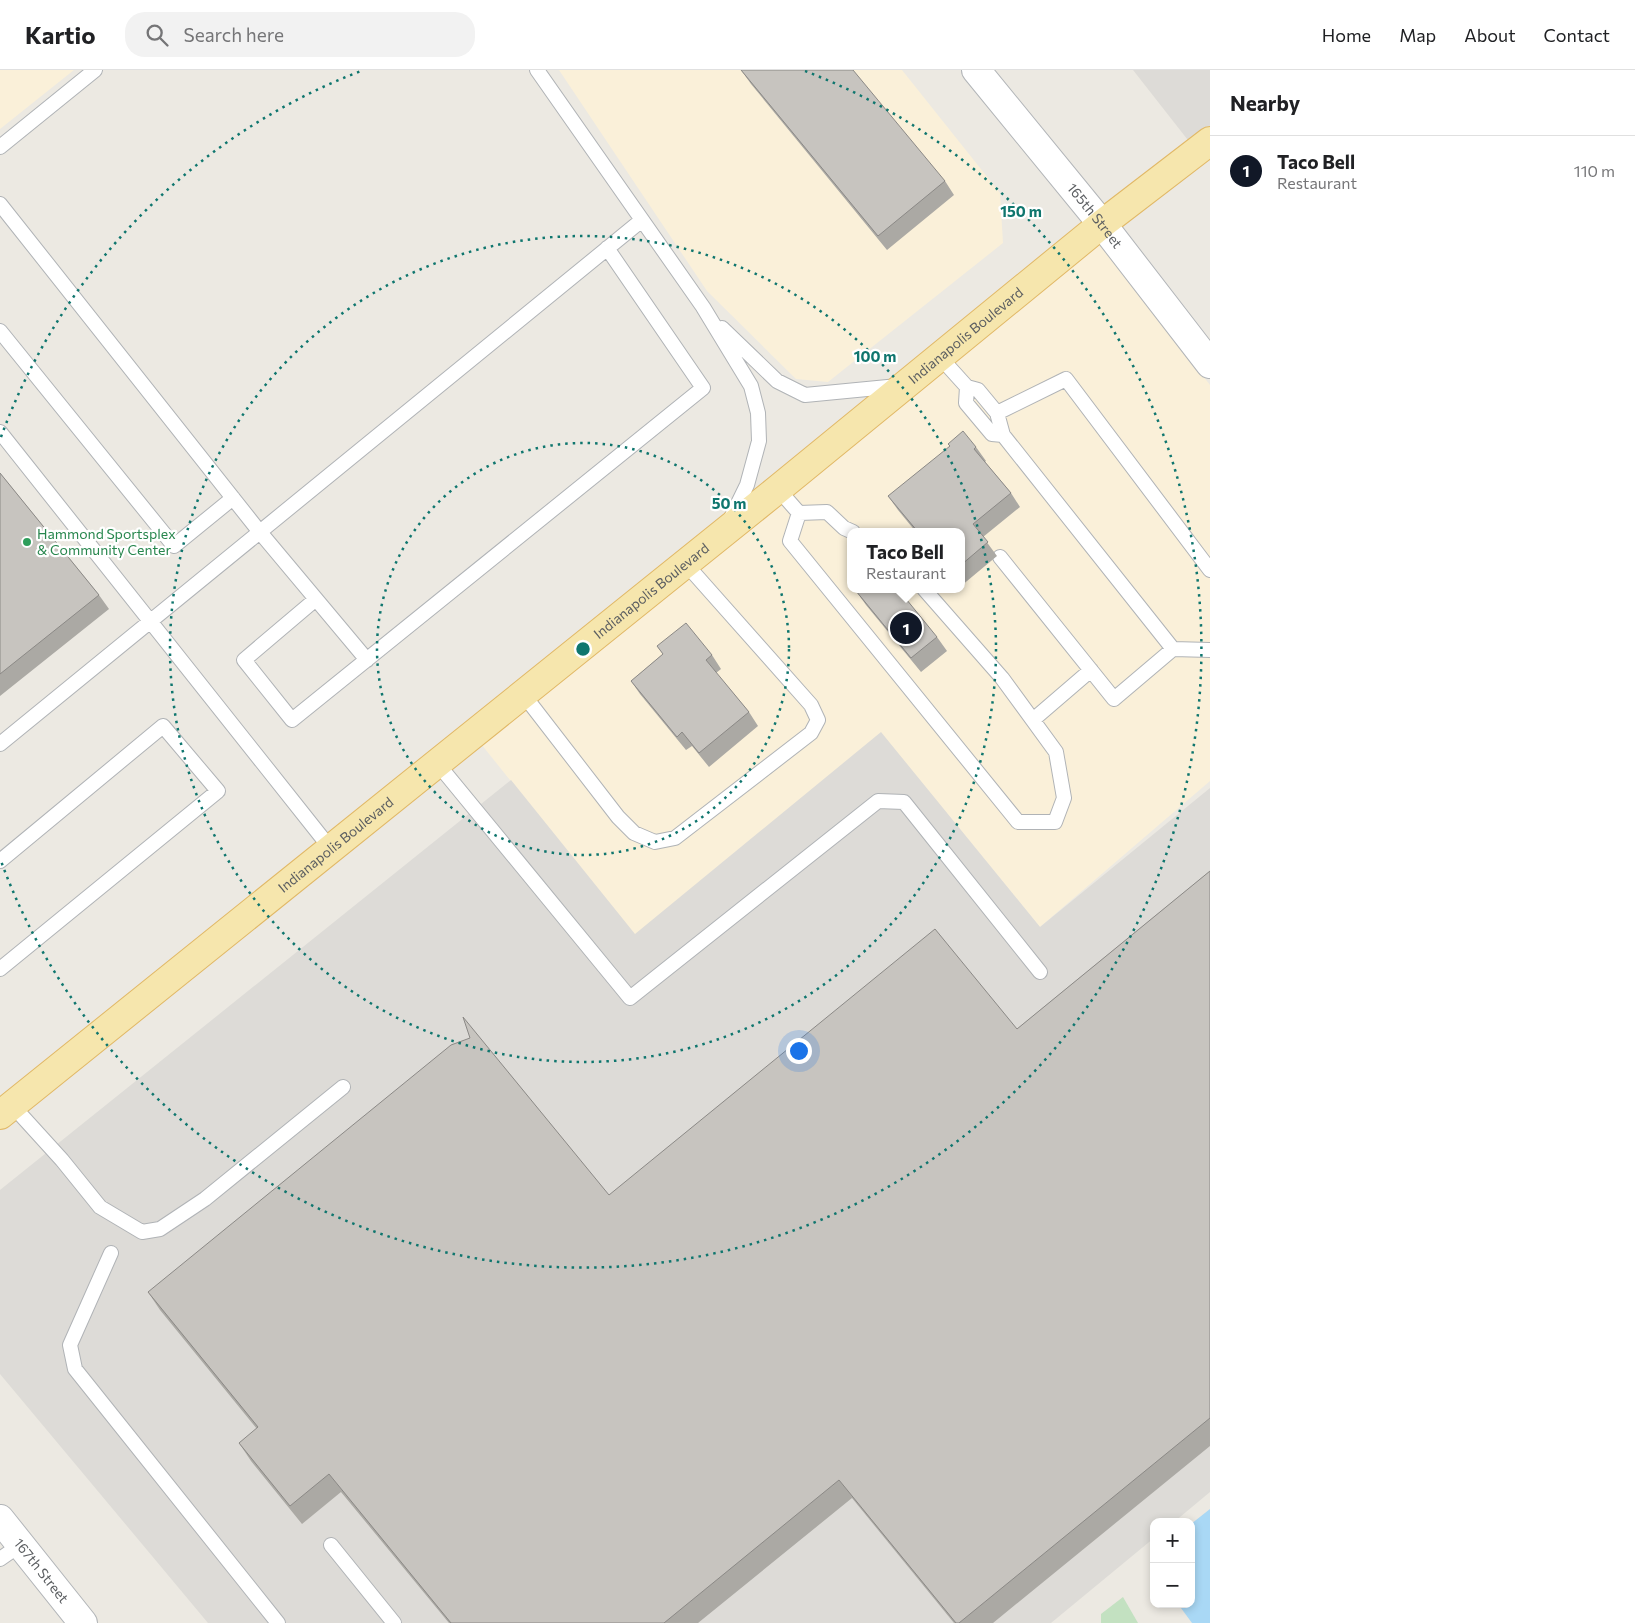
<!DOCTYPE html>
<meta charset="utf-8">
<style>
:root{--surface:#fff;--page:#f2f2f2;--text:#202124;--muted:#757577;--line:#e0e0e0;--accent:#111827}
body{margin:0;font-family:Commissioner,sans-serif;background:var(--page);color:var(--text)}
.controls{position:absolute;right:15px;bottom:15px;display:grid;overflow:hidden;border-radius:10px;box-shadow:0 2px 8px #0003}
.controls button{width:45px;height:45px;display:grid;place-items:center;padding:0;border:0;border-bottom:1px solid var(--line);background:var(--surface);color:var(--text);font:25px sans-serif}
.you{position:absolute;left:798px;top:980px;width:18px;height:18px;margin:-12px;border:4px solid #fff;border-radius:50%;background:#1a73e8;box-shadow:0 0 0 8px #1a73e833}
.badge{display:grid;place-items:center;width:32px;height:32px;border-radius:50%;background:var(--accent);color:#fff;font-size:16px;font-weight:700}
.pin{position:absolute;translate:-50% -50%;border:2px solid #fff;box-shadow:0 1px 5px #0006}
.popup{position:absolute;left:847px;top:458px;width:118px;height:65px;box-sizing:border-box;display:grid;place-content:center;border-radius:10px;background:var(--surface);filter:drop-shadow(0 1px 4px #0005);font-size:16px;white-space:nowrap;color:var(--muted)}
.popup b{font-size:19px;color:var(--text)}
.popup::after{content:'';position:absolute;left:50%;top:100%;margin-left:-10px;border:10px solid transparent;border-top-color:var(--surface)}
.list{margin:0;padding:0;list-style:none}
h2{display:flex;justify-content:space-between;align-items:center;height:65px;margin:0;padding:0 20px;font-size:21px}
h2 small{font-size:16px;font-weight:400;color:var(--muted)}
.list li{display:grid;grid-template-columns:32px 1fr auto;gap:15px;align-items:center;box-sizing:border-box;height:70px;padding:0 20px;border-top:1px solid var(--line)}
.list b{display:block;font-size:19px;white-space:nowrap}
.list p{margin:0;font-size:16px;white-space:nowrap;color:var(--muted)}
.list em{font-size:16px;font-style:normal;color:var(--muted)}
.icon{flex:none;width:28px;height:28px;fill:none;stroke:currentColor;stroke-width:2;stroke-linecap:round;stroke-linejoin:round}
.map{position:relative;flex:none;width:1210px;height:1553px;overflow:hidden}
header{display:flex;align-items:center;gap:30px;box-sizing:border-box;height:70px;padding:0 25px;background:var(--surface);border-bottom:1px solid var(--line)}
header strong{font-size:24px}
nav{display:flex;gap:28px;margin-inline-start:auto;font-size:18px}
.search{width:350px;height:45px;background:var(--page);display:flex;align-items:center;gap:12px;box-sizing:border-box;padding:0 18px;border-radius:20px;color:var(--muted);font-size:19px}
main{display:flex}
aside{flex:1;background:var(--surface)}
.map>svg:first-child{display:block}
.commercial{fill:#faf0d9;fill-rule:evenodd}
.industrial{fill:#dddbd7}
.green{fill:#c3e1c1}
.water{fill:#a9d8f5}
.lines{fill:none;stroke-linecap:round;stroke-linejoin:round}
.lane-casing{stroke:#b0b3b6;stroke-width:16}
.secondary-casing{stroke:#b2b5b8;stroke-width:30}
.primary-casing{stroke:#e1b866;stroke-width:30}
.lane{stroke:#fff;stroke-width:14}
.secondary{stroke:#fff;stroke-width:28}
.primary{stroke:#f6e6ad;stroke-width:28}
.wall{fill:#aba9a4}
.building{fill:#c7c4bf;stroke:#8b8986}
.ring{fill:none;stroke:#0f766e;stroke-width:2.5;stroke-dasharray:2.5 5}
.leisure-dot{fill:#2e9e5b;stroke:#fff;stroke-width:2}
.labels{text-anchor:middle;stroke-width:4.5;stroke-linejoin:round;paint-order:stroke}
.street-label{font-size:14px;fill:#5b5e61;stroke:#fff}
.leisure-label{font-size:14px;fill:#27864d;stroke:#fff;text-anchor:start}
.centre{fill:#0f766e;stroke:#fff;stroke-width:2.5}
.ring-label{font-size:15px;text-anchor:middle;font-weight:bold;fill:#0f766e;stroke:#fff;stroke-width:4.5;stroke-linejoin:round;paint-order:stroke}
</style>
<header>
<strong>Kartio</strong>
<div class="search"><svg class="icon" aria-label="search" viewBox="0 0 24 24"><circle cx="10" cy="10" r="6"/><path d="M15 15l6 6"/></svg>Search here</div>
<nav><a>Home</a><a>Map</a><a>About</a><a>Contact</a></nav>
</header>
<main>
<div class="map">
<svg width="1210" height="1553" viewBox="0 0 1210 1553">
<rect width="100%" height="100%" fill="#ece9e2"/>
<path class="commercial" d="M 0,0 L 74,0 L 0,59 Z
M 559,0 L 902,0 L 1000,123 L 1003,173 L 828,312 L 796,309 L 707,221 Z
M 1098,172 L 1210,315 L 1210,711 L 1040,857 L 881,663 L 635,865 L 481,674 ZM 851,462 L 961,462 L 961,519 L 851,519 Z"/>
<path class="industrial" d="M 1133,0 L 1210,0 L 1210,59 L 1191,74 Z
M 881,662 L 1040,857 L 1210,718 L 1210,1422 L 1174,1452 L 1154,1452 L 1154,1468 L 1051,1553 L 208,1553 L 0,1304 L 0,1120 L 511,710 L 635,864 Z"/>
<path class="green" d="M 1123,1527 L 1138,1553 L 1101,1553 L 1101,1544 Z"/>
<path class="water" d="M 1210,1439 L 1210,1553 L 1192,1553 L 1178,1534 L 1191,1534 L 1191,1454 Z"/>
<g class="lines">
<g class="lane-casing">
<path id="lane" d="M 537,0 L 703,237 L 751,316 L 758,343 L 759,371 L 747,415 L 730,450
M 0,77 L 95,0
M 0,134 L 259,461 L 367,590
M 722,258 L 777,311 L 805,325 L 898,316
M 0,261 L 174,476 L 233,428
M 939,286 L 967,317 L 978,320 L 997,343 L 1003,365 L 1173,579 L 1210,580
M 967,317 L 966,333 L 992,364 L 1003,365
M 997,343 L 1066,309 L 1210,500
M 0,362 L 331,779
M 778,419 L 799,443
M 799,443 L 790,471 L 1018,752 L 1055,752 L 1064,728 L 1056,682 L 1002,608 L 924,519
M 799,443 L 827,442 L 844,458 L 853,462
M 1000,487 L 1114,629 L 1173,579
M 316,529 L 244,590 L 292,650 L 703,318 L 607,178
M 523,624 L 618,747 L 634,763 L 655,772 L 675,768 L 811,663 L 818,650 L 811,635 L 685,493
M 1034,649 L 1091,600
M 0,674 L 642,150
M 437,693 L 630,928 L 878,731 L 904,732 L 1040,902
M 0,791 L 163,656 L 218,721 L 0,899
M 12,1035 L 62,1090 L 100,1137 L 142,1162 L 160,1159 L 205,1129 L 343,1017
M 111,1183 L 70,1275 L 75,1299 L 278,1553
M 331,1475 L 394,1553
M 0,1489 L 20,1475"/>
</g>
<g class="secondary-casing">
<g id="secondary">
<path id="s1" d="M 976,0 L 1102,154 L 1210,294"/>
<path id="s2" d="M 0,1449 L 83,1553"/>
</g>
</g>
<g class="primary-casing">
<g id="primary">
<path id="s3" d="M 0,1045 L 778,419 L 1102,154 L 1210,71"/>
</g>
</g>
<use href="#lane" class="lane"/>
<use href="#secondary" class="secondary"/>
<use href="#primary" class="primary"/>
</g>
<path class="wall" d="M 741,0 L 945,111 L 954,125 L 887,180 L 751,14 Z
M 976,377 L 986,391 L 985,392 L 1011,423 L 1020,437 L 983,467 L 997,486 L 961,516 L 961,462 L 916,462 L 898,440 L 888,426 Z
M 0,403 L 99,525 L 109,539 L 0,626 Z
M 856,521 L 937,567 L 947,581 L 921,602 L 866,535 Z
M 657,576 L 712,585 L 721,599 L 716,603 L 749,642 L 758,656 L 709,697 L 692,676 L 686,680 L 640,624 L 631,611 L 663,584 Z
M 1210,801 L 1210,1376 L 993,1553 L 954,1553 L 852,1428 L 698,1553 L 449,1553 L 341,1422 L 302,1454 L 251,1391 L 239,1373 L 257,1359 L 160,1240 L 148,1222 L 609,1125 L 1017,959 Z"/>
<path class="building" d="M 741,0 L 853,0 L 945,111 L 878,166 Z
M 963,361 L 976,377 L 974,379 L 1011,423 L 973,454 L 988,472 L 961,495 L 961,462 L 918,462 L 888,426 L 950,376 L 948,374 Z
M 0,403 L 99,525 L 0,604 Z
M 858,519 L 898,519 L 937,567 L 911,588 L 856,521 Z
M 686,553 L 712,585 L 706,590 L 749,642 L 699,683 L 682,662 L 677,667 L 631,611 L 663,584 L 657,576 Z
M 1210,801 L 1210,1348 L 959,1553 L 956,1553 L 839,1410 L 664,1553 L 451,1553 L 329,1404 L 290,1436 L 239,1373 L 258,1357 L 148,1222 L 451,975 L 470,968 L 463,947 L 609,1125 L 935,859 L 1017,959 Z"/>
<g class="ring">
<circle cx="583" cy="579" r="206"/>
<circle cx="583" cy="579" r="413"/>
<path d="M1 367A619 619 0 0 1 361 1M805 1A619 619 0 1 1 1 791"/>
</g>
<circle class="leisure-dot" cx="27" cy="472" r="5"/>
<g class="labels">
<g class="street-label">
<text dy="5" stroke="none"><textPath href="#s1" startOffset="188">165th Street</textPath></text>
<text dy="5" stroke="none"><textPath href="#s3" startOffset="1241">Indianapolis Boulevard</textPath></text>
<text dy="5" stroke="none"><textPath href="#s3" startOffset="836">Indianapolis Boulevard</textPath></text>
<text dy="5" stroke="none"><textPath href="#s3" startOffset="431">Indianapolis Boulevard</textPath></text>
<text dy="5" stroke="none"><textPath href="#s2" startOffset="66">167th Street</textPath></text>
</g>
<g class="leisure-label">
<text x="37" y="469">Hammond Sportsplex<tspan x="37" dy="16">&amp; Community Center</tspan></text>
</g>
</g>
<circle cx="583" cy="579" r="8" class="centre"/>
<g class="ring-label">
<text x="1021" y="147">150 m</text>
<text x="875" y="292">100 m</text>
<text x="729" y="439">50 m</text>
</g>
</svg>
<div class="controls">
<button>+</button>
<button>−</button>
</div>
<div class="you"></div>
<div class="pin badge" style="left:906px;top:558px">1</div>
<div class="popup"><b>Taco Bell</b>Restaurant</div>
</div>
<aside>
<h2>Nearby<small></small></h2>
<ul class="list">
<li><span class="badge">1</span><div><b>Taco Bell</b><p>Restaurant</p></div><em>110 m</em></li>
</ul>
</aside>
</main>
